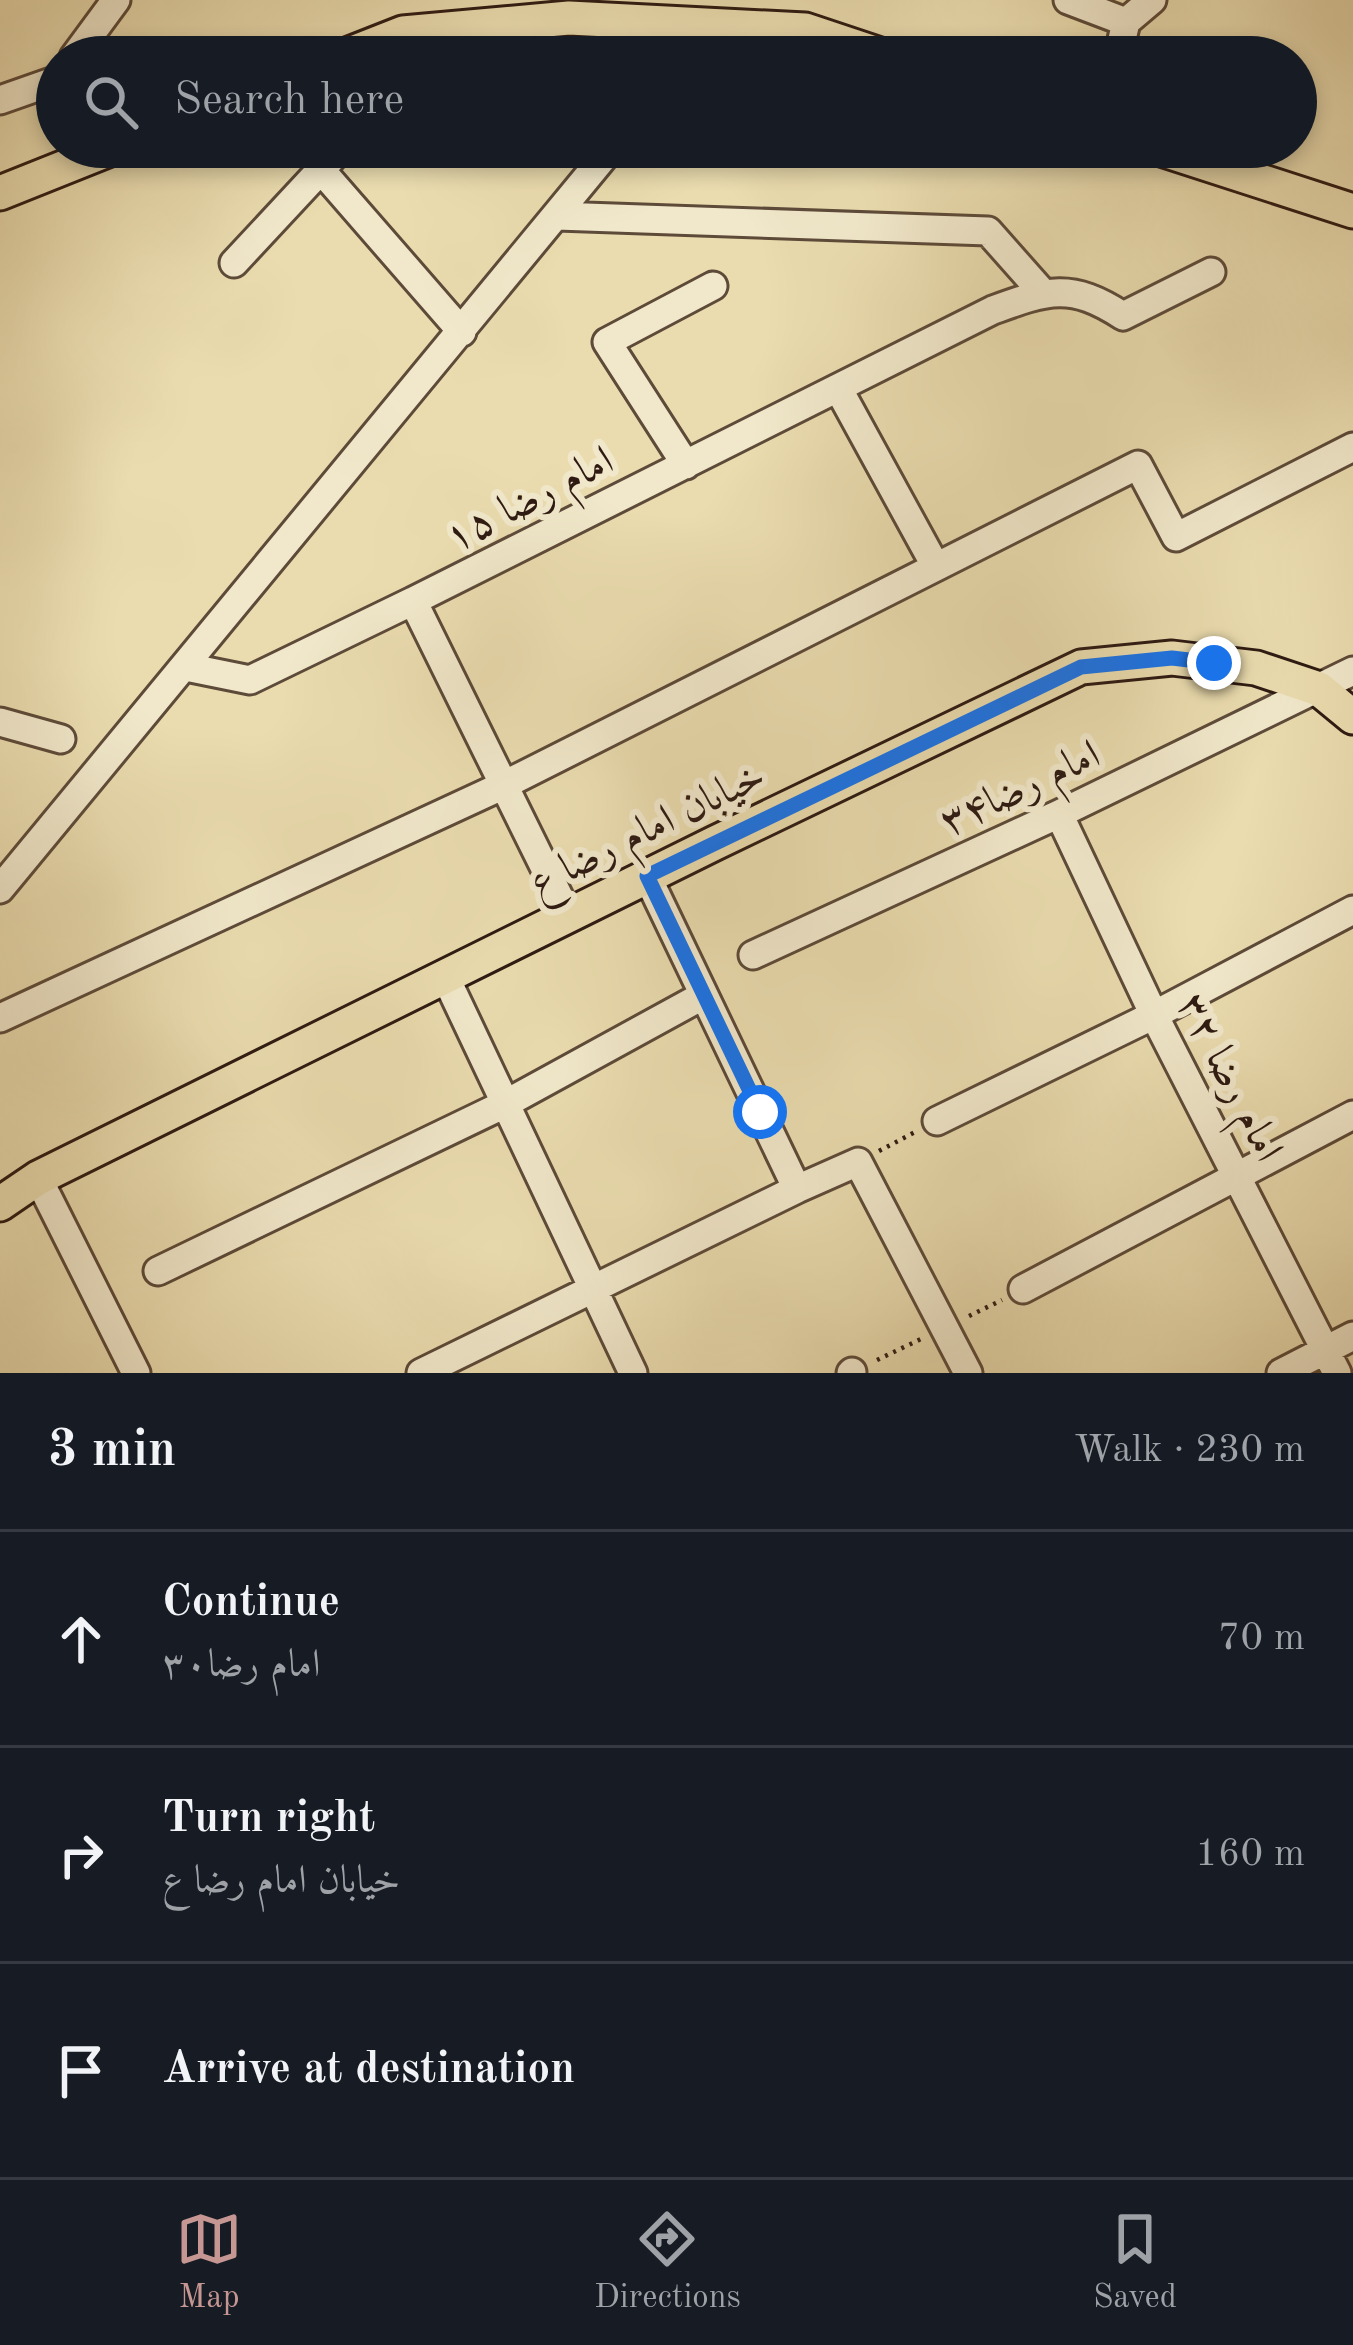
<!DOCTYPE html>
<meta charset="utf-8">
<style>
:root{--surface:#171b24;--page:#20242c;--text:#f1f3f6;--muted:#9ea1a6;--line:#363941;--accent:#c59692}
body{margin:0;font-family:"Old Standard TT",Amiri,serif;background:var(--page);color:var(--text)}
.stop{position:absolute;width:36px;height:36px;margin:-27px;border:9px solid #1a73e8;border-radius:50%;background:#fff}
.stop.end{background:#1a73e8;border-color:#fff;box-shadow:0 3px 12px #0008}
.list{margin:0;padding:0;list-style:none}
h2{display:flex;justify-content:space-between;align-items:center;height:156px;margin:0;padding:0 48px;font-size:51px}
h2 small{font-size:39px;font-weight:400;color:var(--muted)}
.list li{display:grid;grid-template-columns:78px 1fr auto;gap:36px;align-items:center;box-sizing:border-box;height:216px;padding:0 48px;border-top:3px solid var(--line)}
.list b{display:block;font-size:45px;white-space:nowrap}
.list p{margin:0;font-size:39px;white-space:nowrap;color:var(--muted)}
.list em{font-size:39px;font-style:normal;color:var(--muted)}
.icon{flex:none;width:66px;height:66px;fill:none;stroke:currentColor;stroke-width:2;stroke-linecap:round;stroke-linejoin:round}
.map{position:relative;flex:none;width:1353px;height:1373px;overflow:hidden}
.search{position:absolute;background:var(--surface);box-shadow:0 6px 18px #0003;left:36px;right:36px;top:36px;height:132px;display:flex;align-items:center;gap:30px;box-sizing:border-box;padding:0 42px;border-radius:66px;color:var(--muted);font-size:45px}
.sheet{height:804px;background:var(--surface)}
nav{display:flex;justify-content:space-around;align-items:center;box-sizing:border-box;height:168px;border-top:3px solid var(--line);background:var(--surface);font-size:33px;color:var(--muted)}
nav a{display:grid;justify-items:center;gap:6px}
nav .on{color:var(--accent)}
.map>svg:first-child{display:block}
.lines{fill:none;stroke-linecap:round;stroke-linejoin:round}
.minor-casing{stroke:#5d4a39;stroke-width:33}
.major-casing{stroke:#2e1a12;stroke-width:39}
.path{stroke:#2e1a12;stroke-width:4.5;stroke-dasharray:3 6;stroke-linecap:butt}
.minor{stroke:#f1e8cb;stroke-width:27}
.major{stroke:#eadcaf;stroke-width:33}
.route{stroke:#1a73e8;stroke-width:15}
.labels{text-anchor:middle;stroke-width:12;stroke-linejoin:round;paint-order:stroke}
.street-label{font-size:42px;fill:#2e1a12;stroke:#f1e8cb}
</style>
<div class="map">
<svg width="1353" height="1373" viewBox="0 0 1353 1373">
<rect width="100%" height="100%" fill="#eadcaf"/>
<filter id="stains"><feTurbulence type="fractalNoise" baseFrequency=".00167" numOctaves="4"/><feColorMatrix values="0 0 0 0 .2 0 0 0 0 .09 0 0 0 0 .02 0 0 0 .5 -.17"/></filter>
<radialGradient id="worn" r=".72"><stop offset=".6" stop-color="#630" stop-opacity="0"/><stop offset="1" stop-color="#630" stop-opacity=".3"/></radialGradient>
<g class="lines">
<g class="minor-casing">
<path id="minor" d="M 1068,0 L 1126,22 L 1118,57
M 1126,22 L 1152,0
M 74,57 L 116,0
M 684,57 L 709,25
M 0,100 L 57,80
M 321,170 L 462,332
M 557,216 L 988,231 L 1042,292
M 234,263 L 342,147
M 838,388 L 936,567
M 686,465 L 607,342 L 713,286
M 186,667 L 250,680 L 413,601
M 0,722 L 61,739
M 1059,814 L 1154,1015 L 1337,1373
M 647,876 L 797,1189 L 858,1162 L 968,1373
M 0,889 L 612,147
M 568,915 L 413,601 L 993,310 C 1048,290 1071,282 1123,316 L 1211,272
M 753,955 L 1059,814 L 1353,671
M 445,976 L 633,1373
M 0,1018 L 504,785 L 1138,465 L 1176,537 L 1353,447
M 937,1121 L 1154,1015 L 1353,910
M 38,1178 L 136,1373
M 158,1271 L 505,1104 L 704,995
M 1023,1289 L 1353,1115
M 421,1373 L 797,1189
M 851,1373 L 852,1372
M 1281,1373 L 1353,1336"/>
</g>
<g class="major-casing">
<path id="major" d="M 342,57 L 403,33 L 569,18 L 805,30 L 886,57
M 1155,147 L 1353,211
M 0,193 L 115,147
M 0,1204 L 38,1178 L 715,843 L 1081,667 L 1172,658 L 1256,668 L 1319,689 L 1353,717"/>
</g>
<path class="path" d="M 879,1151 L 917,1131
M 969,1316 L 1002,1300
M 877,1360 L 921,1339"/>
<use href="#minor" class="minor"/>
<use href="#major" class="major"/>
</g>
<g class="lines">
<path class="route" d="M 760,1112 L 647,876 L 1081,667 L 1172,658 L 1214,663"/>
</g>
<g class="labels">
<g class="street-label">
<text transform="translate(528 497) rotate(-27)" y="15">۱۵ امام رضا</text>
<text transform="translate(1019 786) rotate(-25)" y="15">امام رضا۳۴</text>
<text transform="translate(646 827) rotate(-26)" y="15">خیابان امام رضا ع</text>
<text transform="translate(1232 1076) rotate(63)" y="15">امام رضا ۳۲</text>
</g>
</g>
<rect width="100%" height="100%" filter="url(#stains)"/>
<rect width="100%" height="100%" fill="url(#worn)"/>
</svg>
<div class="stop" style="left:760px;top:1112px"></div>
<div class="stop end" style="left:1214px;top:663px"></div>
<div class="search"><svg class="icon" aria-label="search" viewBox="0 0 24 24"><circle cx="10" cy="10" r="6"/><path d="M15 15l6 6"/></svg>Search here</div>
</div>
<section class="sheet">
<h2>3 min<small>Walk · 230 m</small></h2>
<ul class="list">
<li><svg class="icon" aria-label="ahead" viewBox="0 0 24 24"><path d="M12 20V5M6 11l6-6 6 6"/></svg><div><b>Continue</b><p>امام رضا۳۰</p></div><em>70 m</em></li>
<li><svg class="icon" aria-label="right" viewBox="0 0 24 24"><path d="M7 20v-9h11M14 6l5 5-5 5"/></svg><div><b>Turn right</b><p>خیابان امام رضا ع</p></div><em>160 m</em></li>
<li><svg class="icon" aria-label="arrive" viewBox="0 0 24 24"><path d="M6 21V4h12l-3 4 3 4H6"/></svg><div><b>Arrive at destination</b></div></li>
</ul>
</section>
<nav>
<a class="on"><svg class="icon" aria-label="map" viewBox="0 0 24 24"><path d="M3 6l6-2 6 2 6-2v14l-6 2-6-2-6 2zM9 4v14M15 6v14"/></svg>Map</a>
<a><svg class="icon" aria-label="directions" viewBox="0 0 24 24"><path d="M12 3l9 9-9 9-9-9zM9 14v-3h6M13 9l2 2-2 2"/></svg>Directions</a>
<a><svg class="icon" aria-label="saved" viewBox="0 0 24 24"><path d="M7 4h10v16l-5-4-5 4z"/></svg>Saved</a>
</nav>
